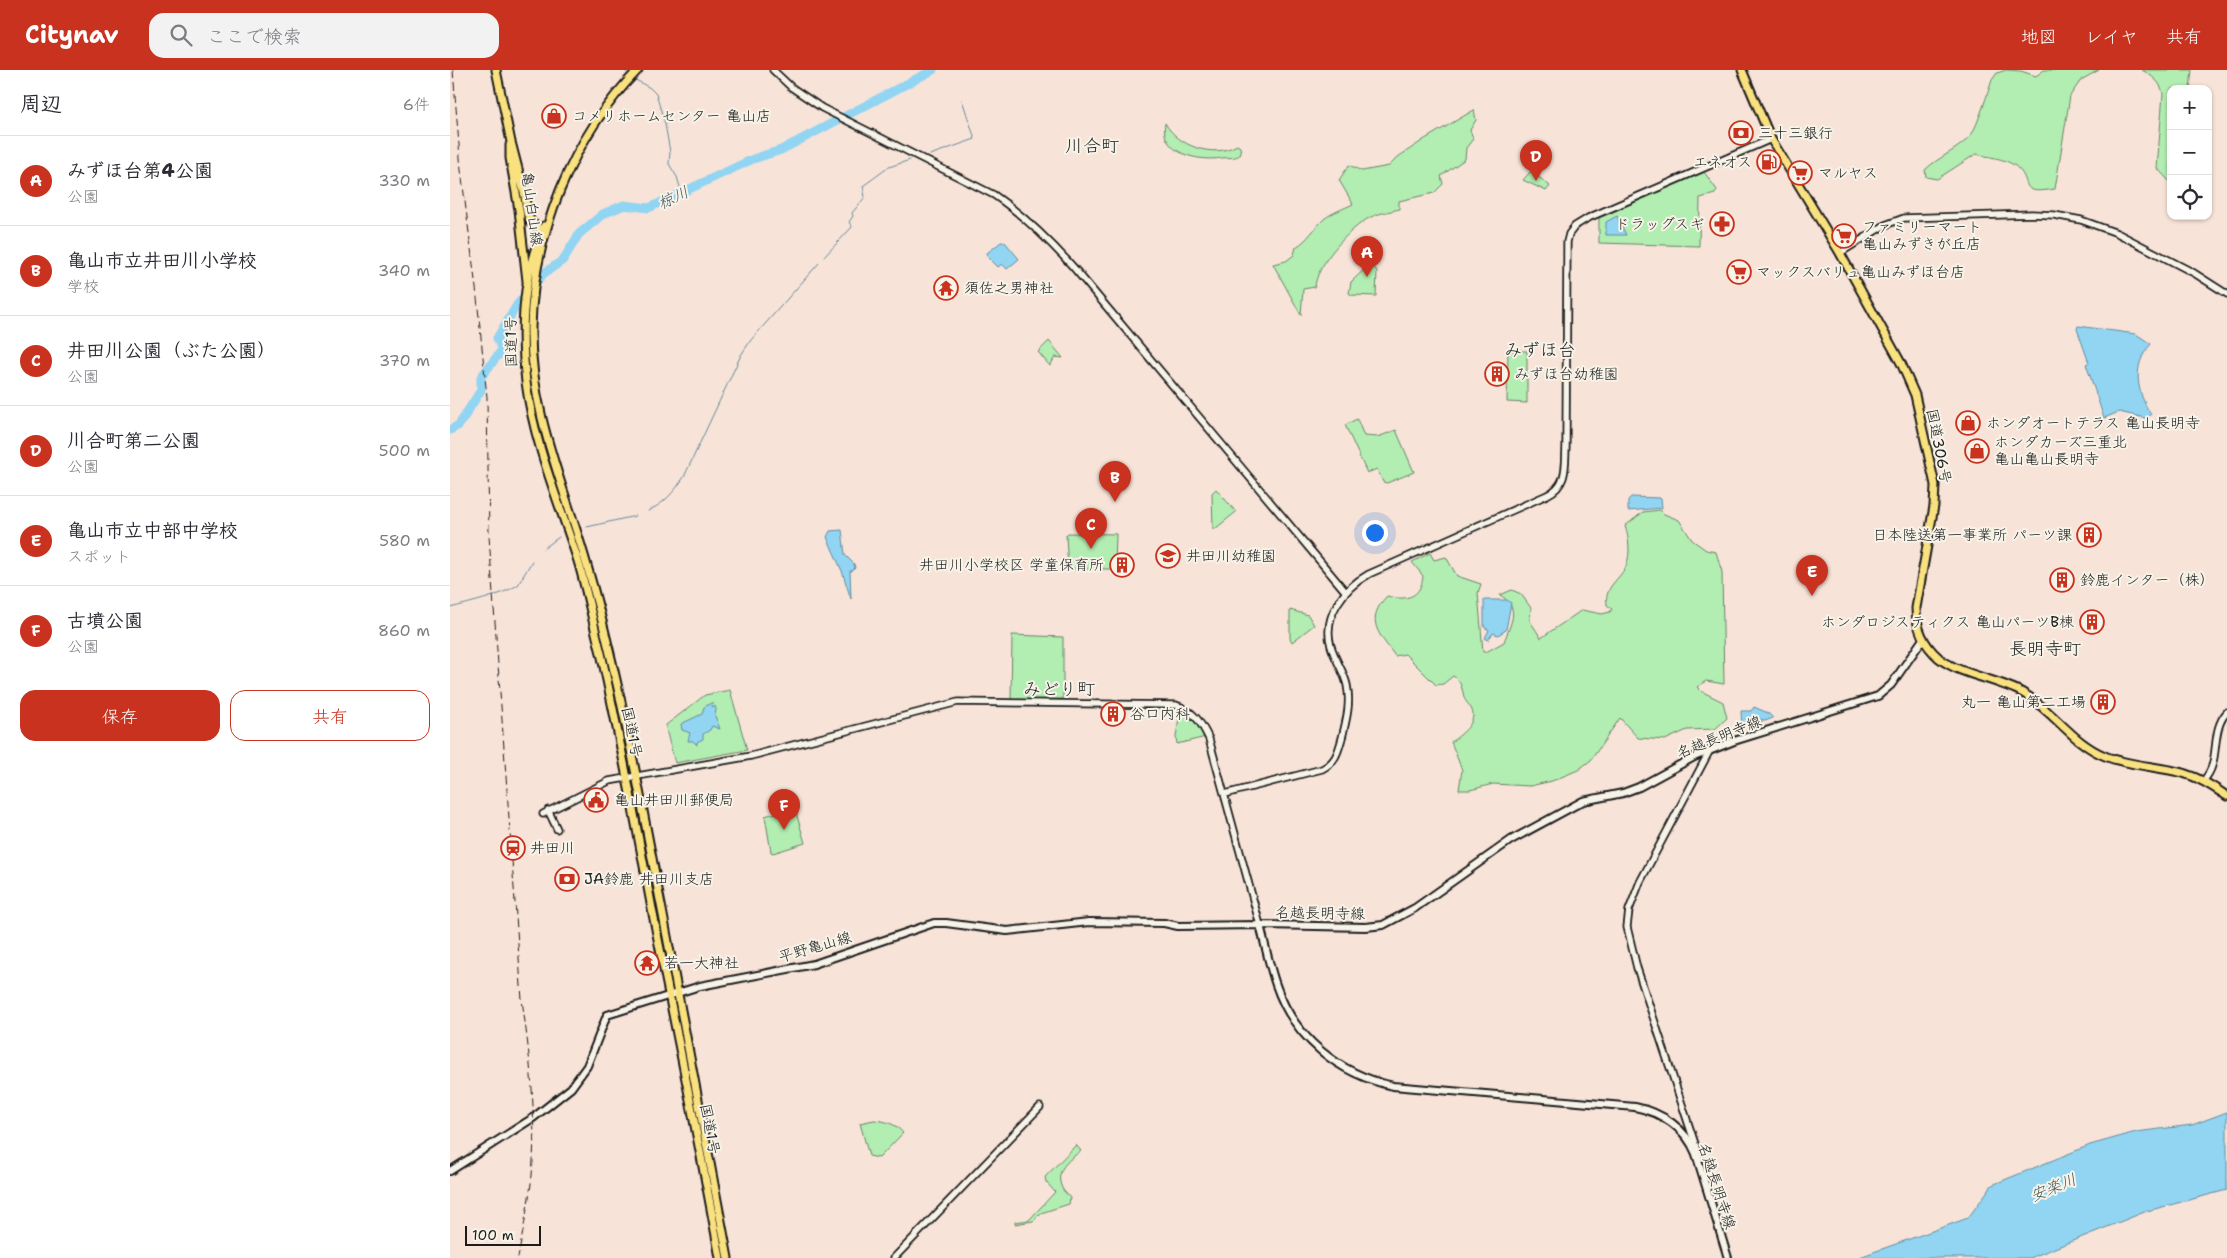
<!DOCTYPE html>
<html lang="ja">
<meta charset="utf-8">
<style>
:root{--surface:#fff;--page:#f2f2f3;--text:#2b2b33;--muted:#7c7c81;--line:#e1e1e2;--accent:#c8321e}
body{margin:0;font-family:"Shantell Sans","Klee One",sans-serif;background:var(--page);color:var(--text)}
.controls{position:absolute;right:15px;top:15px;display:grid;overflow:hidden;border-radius:10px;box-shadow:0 1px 4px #0004}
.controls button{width:45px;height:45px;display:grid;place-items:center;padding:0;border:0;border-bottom:1px solid var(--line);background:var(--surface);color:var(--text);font:25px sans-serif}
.scale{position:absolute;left:15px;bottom:12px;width:76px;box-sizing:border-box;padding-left:5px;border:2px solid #1c1c1c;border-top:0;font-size:14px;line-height:18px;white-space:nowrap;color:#1c1c1c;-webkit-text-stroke:4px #f7f3e8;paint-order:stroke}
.you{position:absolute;left:924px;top:462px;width:18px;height:18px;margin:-12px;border:4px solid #fff;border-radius:50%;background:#1a73e8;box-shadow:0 0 0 8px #1a73e833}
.badge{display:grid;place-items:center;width:32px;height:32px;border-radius:50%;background:var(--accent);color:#fff;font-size:16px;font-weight:700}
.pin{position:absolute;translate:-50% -41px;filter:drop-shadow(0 1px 2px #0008)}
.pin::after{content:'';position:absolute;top:26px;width:18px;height:15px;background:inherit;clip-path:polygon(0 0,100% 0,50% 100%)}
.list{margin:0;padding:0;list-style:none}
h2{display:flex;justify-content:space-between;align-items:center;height:65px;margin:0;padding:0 20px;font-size:21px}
h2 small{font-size:16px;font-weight:400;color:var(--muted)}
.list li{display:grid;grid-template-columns:32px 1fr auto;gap:15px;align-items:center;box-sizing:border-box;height:90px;padding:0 20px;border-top:1px solid var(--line)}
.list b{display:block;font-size:19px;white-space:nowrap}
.list p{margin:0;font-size:16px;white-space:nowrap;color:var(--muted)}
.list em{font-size:16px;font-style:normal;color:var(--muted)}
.actions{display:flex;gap:10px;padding:15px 20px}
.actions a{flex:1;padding:11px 0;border:1px solid var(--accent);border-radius:15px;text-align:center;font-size:18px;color:var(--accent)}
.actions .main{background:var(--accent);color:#fff}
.icon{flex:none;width:28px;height:28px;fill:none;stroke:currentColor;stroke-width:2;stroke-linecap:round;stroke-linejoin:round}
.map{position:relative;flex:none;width:1777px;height:1188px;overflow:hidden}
header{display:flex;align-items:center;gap:30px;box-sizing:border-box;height:70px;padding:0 25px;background:var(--accent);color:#fff}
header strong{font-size:24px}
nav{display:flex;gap:28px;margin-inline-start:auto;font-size:18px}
.search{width:350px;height:45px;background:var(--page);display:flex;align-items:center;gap:12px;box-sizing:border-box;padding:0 18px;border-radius:15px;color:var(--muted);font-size:19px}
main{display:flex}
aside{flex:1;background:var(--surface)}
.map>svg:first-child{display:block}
.green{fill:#b2edb2;stroke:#678467}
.water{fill:#91d5f3;stroke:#628b9d}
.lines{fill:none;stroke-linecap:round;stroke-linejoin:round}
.stream{stroke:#628b9d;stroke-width:1}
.river{stroke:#91d5f3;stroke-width:9}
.tertiary-casing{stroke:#1c1c1c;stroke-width:9}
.secondary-casing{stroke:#1c1c1c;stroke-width:10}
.primary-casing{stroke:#1c1c1c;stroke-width:11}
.trunk-casing{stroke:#1c1c1c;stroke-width:11}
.tertiary{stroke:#f7f3e8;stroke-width:5.5}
.secondary{stroke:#f7f3e8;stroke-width:6}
.primary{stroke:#fae180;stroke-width:7}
.trunk{stroke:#fae180;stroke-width:7}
.rail{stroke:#1c1c1c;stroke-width:1;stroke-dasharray:8 4;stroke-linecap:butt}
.labels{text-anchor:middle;stroke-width:4;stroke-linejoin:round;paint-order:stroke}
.poi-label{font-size:15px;fill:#1c1c1c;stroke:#f7f3e8;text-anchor:start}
.street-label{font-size:15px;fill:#1c1c1c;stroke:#f7f3e8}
.water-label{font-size:16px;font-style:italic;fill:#3f545c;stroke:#f7f3e8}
.quarter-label{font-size:18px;fill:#1c1c1c;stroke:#f7f3e8}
</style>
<header>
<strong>Citynav</strong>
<div class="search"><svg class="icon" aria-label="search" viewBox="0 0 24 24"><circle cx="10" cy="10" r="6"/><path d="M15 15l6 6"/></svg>ここで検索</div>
<nav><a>地図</a><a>レイヤ</a><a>共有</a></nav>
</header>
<main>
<aside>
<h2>周辺<small>6件</small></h2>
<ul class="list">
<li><span class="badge">A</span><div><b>みずほ台第4公園</b><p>公園</p></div><em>330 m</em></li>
<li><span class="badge">B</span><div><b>亀山市立井田川小学校</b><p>学校</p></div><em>340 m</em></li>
<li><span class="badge">C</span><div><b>井田川公園（ぶた公園）</b><p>公園</p></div><em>370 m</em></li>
<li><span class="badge">D</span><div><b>川合町第二公園</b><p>公園</p></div><em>500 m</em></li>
<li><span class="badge">E</span><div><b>亀山市立中部中学校</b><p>スポット</p></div><em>580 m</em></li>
<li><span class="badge">F</span><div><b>古墳公園</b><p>公園</p></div><em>860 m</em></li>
</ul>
<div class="actions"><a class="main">保存</a><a>共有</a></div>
</aside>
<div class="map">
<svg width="1777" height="1188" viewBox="0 0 1777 1188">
<rect width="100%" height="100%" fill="#f8e3d8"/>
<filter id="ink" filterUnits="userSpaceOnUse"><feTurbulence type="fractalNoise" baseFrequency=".02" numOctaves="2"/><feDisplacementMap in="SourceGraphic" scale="10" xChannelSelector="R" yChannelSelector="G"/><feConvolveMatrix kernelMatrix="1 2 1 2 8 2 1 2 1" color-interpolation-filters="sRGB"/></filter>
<g filter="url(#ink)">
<path class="green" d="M 1556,0 L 1571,1 L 1586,6 L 1594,0 L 1649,0 L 1631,10 L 1620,26 L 1605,119 C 1564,126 1586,111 1564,95 C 1553,88 1538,87 1526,84 L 1487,109 L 1476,107 L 1475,100 C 1488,87 1510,79 1521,65 C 1527,57 1538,22 1542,10 L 1547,3 Z
M 1692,0 L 1742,0 L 1740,19 L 1721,19 L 1721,113 L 1707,98 L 1713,24 C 1711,12 1702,6 1692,0 Z
M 1024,40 L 1026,50 L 1020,60 L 1023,69 L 1016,78 L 1015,89 L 991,106 L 993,114 L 984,123 L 949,131 L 949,139 C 939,142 928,143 919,148 C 900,158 866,195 865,217 L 853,219 L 851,245 L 823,194 L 836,191 L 844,185 L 846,177 C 858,170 864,158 874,149 C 883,142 893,139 903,134 L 889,110 L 899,95 L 912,101 L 939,96 L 948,87 L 975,69 Z
M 715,53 C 728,76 763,89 787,75 L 790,77 L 791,84 C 785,89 780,87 772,88 C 750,92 709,84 715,53 Z
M 1081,101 L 1100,116 L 1096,121 L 1073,110 Z
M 1254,102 L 1267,120 L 1265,124 L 1250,128 L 1249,176 L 1149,173 L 1149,148 Z
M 922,195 L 927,201 L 926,226 L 901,225 L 899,223 L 901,212 L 918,196 Z
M 599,271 L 613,288 L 605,287 L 600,296 L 588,282 Z
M 1058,281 L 1077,281 L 1077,333 L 1057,332 Z
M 907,349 L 914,366 L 928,367 L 946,360 L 964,402 L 937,413 L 933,412 L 927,399 L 917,403 L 895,355 Z
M 766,419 L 786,442 L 765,459 L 763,459 L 762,423 Z
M 1210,440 L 1214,444 L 1229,450 L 1242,470 L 1256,480 L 1266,482 L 1272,502 L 1274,614 L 1256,611 L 1247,617 L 1251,621 L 1273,632 L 1277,648 L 1265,659 L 1237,660 L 1215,670 L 1188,668 L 1170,648 L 1141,690 L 1128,700 L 1102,711 L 1080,716 L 1043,714 L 1020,720 L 1009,720 L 1012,700 L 1001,672 C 1010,665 1027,654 1022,640 C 1020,635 1015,632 1014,627 C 1012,619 1011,610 1003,606 L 993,614 L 986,615 L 955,584 L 945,586 C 929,564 914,550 937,526 C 956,531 971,528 973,506 L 962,492 L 980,483 L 984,490 L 996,487 L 1007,506 L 1031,514 L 1028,523 L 1033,582 L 1036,582 L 1054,572 C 1061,552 1071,538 1050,525 L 1062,520 L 1071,524 L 1081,538 L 1080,551 L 1091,568 L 1132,540 L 1152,544 L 1160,542 L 1162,539 L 1157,535 C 1154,516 1169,511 1176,496 C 1181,484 1179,468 1175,456 L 1193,442 Z
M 618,463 L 666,464 L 665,499 L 618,499 L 616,465 Z
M 840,540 L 858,545 L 864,555 L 842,572 L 840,568 Z
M 562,565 L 613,567 L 613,629 L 561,630 Z
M 280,620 L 297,680 L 225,693 C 223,685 215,659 216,655 L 255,625 Z
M 730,642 L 744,651 L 756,667 L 727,674 L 726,667 Z
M 342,738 L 345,739 L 355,773 L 323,783 L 321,782 L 315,746 Z
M 424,1050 C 435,1051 445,1053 453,1063 L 429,1088 L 419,1086 L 410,1053 Z
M 626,1075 L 631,1081 C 618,1090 604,1101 612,1118 C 614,1122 617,1124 620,1128 L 619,1134 L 591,1143 L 583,1151 L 565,1154 L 565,1152 L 579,1150 L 605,1122 L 596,1112 L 595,1107 Z"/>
<path class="water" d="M 1167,146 L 1176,165 L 1156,165 L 1156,152 Z
M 551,172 L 555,172 L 569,189 L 557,199 L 552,194 L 548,197 L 537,186 L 537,183 Z
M 1628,256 L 1686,264 L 1701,274 C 1681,296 1687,322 1701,345 L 1695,348 L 1669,342 L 1654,348 L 1636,294 L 1639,293 L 1627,259 Z
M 1181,427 L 1211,428 L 1212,438 L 1178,441 L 1178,430 Z
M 392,460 L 395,485 L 404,494 L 405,498 L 402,501 L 400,501 L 401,529 L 392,501 L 377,467 L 380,461 Z
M 1034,530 L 1057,530 L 1061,533 L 1056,560 L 1048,565 L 1043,563 L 1038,570 L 1035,568 L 1039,560 L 1034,557 Z
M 261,633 L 263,633 L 262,637 L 265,636 L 266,639 L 265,646 L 270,659 L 262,656 L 260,660 L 253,664 L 253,669 L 247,672 L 247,675 L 243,671 L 238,671 L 240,663 L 232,660 L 231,654 L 252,644 L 254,637 Z
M 1304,637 L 1318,643 L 1323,648 L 1315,651 L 1311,649 L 1312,652 L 1292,658 L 1291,641 L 1301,641 Z
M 1777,1042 L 1777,1120 L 1697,1141 L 1580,1188 L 1407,1188 L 1518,1148 L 1542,1115 L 1640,1075 L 1686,1062 L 1742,1055 Z"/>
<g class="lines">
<path class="stream" d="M 174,0 L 179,5
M 184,9 L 200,18 L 206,24 L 215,54 L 220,82 L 219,94 L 227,107 L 232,124
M 480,85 L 525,69 L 512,30
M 374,187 L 402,157 L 399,152 L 403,146 L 402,143 L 415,127 L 413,116 L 439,97 L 460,90
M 198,441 C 215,433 224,422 234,407 L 291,285 L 301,270 L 369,193
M 137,457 L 185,446
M 93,479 L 109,467
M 0,538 C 23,532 47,527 68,515 L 82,491"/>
<path class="river" d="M 0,360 L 9,355 L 31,320 L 31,307 L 52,280 L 47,268 L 67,235 L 93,204 L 113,190 L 129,164 L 153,144 L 174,135 L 199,138 L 303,89 L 331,80 L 483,0"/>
<g class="tertiary-casing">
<path id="tertiary" d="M 323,0 L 341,17 L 372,38 L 544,125 C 575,146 599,170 624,198 L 895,521
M 1390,183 L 1435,155 L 1454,148 L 1582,144 L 1604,145 L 1631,150 L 1667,163 L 1744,203 L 1777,224
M 1753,711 C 1772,692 1759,662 1777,642
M 775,724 L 872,699 C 886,692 888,682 892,668 C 896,651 901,634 897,615 C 894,601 885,590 881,576 C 872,546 894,518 919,504 L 1097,425 C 1118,415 1115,396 1116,376 L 1117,172 L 1119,164 L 1125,156 L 1138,148 L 1321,69
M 98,740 L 107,759
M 93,744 L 159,711 L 301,686 L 508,632 L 726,635 C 744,641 751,652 759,669 L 810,855
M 1250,1089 L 1187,898 L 1177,857 L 1179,840 L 1190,812 L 1259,682
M 444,1188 L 590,1037"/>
</g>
<g class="secondary-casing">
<path id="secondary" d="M 810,855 C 815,874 819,895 826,915 C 844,968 889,1004 943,1016 L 1185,1037 C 1211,1042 1236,1058 1246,1084 L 1278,1188
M 0,1101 L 83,1048 L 121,1018 L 137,996 L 157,945 L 250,916 L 364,894 L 484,853 L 496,853 L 557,861 L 639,852 L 714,853 L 728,856 L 810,855 L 916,857 L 933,855 L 965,838 L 1061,770 L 1133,731 L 1173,723 L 1189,717 L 1244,687 L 1284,671 L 1428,626 L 1441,615 L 1473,569"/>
</g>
<g class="primary-casing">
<path id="primary" d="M 46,0 L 61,72 L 75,126 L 77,143 L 81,152 L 92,161 L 92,165
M 60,75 L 60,88 L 69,140 L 77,211"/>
</g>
<g class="trunk-casing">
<path id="trunk" d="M 188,0 C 122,67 83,165 81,258 C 80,333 107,399 129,469 C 144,517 156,565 167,614 C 184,688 197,764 212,840 C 234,956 256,1072 278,1188
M 1292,0 L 1321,69 L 1390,183 L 1451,293 L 1465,325 L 1485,415 L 1484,436 L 1466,538 C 1466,557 1474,575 1489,588 C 1510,605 1548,609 1573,623 C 1603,640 1622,673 1655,686 C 1679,696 1708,696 1733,703 C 1750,708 1763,717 1777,726
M 94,156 C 72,205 70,260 76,312 C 84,374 109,432 128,491 C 137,521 143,553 151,583 C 170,668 186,753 202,839 C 225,955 249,1071 270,1188"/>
</g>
<use href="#tertiary" class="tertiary"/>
<use href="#secondary" class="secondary"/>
<use href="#primary" class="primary"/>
<use href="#trunk" class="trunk"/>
<path class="rail" d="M 3,0 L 11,100 L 26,218 L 37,327 L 39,466 L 43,524 L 72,930 C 80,987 87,1047 82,1105 C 79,1133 73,1160 68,1188"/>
</g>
</g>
<defs>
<g id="shop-ring" transform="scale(1.25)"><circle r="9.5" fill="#f7f3e8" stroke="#c8321e" stroke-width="1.5"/><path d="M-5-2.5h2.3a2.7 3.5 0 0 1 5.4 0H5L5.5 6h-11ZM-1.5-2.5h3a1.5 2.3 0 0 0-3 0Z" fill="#c8321e"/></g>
<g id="bank-ring" transform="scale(1.25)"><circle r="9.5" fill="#f7f3e8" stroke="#c8321e" stroke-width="1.5"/><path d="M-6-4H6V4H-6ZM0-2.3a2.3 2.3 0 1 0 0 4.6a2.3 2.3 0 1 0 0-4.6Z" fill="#c8321e"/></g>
<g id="fuel-ring" transform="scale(1.25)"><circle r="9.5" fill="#f7f3e8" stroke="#c8321e" stroke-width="1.5"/><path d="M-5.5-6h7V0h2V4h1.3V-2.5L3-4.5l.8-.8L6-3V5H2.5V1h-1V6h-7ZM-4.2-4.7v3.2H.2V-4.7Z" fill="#c8321e"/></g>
<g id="supermarket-ring" transform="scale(1.25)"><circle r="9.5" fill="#f7f3e8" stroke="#c8321e" stroke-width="1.5"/><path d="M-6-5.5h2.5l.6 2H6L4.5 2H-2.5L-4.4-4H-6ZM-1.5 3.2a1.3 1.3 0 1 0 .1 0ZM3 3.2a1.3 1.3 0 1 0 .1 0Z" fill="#c8321e"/></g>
<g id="pharmacy-ring" transform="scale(1.25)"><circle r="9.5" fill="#f7f3e8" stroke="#c8321e" stroke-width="1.5"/><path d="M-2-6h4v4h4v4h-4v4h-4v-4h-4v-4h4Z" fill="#c8321e"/></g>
<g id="temple-ring" transform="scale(1.25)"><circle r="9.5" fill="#f7f3e8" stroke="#c8321e" stroke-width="1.5"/><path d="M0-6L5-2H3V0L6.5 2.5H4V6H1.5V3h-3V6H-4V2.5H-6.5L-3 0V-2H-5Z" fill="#c8321e"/></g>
<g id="building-ring" transform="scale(1.25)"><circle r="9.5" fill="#f7f3e8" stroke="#c8321e" stroke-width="1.5"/><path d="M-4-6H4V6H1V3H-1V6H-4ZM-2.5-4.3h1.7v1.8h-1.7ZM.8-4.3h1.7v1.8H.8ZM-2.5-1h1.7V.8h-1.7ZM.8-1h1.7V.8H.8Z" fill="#c8321e"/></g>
<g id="school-ring" transform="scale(1.25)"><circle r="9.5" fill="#f7f3e8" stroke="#c8321e" stroke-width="1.5"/><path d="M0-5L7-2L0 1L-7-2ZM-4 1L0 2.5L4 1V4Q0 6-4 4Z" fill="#c8321e"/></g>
<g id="civic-ring" transform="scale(1.25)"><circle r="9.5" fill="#f7f3e8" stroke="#c8321e" stroke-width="1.5"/><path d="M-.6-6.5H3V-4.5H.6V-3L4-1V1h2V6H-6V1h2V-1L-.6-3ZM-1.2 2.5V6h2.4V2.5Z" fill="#c8321e"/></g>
<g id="station-ring" transform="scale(1.25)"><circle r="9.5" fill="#f7f3e8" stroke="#c8321e" stroke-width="1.5"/><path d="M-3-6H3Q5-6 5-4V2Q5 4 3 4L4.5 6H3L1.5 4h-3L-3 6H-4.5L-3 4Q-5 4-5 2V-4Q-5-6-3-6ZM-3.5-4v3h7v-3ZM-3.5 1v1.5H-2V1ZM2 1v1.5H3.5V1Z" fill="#c8321e"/></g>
</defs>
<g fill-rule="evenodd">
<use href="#shop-ring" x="104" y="46"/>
<use href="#bank-ring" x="1291" y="63"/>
<use href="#fuel-ring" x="1319" y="92"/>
<use href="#supermarket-ring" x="1350" y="103"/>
<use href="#pharmacy-ring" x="1272" y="154"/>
<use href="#supermarket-ring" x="1394" y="166"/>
<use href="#supermarket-ring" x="1289" y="202"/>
<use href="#temple-ring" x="496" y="218"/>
<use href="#building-ring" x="1047" y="304"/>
<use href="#shop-ring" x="1518" y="353"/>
<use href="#shop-ring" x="1527" y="381"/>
<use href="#building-ring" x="1639" y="465"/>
<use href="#school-ring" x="718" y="486"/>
<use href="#building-ring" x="672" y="495"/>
<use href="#building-ring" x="1612" y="510"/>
<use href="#building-ring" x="1642" y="552"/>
<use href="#building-ring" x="1653" y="632"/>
<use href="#building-ring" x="663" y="644"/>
<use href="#civic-ring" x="146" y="730"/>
<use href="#station-ring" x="63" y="778"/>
<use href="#bank-ring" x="117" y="809"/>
<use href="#temple-ring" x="197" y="893"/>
</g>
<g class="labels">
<g class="poi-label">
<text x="122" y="51">コメリホームセンター 亀山店</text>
<text x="1308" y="68">三十三銀行</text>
<text x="1302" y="97" text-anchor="end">エネオス</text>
<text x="1368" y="108">マルヤス</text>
<text x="1254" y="159" text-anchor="end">ドラッグスギ</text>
<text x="1412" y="162">ファミリーマート<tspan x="1412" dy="17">亀山みずきが丘店</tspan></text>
<text x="1306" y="207">マックスバリュ亀山みずほ台店</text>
<text x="514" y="223">須佐之男神社</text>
<text x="1064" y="309">みずほ台幼稚園</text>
<text x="1536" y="358">ホンダオートテラス 亀山長明寺</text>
<text x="1544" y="377">ホンダカーズ三重北<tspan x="1544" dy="17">亀山亀山長明寺</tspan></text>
<text x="1622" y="470" text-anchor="end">日本陸送第一事業所 パーツ課</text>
<text x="736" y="491">井田川幼稚園</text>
<text x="654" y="500" text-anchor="end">井田川小学校区 学童保育所</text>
<text x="1630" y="515">鈴鹿インター（株）</text>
<text x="1624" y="557" text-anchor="end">ホンダロジスティクス 亀山パーツB棟</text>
<text x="1636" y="637" text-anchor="end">丸一 亀山第二工場</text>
<text x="680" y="649">谷口内科</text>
<text x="164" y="735">亀山井田川郵便局</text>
<text x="80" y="783">井田川</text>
<text x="134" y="814">JA鈴鹿 井田川支店</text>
<text x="214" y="898">若一大神社</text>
</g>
<g class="street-label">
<text transform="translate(82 139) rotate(82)" y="5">亀山白山線</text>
<text transform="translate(61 272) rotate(-91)" y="5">国道1号</text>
<text transform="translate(1489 376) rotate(79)" y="5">国道306号</text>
<text transform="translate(182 662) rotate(78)" y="5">国道1号</text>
<text transform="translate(1269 667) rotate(-22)" y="5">名越長明寺線</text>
<text transform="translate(870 843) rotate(1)" y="5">名越長明寺線</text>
<text transform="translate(365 877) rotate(-16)" y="5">平野亀山線</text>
<text transform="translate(260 1059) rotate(79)" y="5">国道1号</text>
<text transform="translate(1267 1116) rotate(72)" y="5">名越長明寺線</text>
</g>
<g class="water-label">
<text transform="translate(223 127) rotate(-25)" y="6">椋川</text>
<text transform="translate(1603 1117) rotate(-22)" y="6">安楽川</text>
</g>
<g class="quarter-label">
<text x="642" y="82">川合町</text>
<text x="1090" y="286">みずほ台</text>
<text x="1595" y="585">長明寺町</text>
<text x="609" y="625">みどり町</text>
</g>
</g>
</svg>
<div class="controls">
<button>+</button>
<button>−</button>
<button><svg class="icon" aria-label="locate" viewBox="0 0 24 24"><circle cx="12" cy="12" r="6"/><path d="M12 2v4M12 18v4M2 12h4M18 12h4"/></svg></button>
</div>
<div class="scale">100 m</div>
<div class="you"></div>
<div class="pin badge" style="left:917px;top:207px">A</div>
<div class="pin badge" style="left:665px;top:432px">B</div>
<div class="pin badge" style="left:641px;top:479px">C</div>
<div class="pin badge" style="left:1086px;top:111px">D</div>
<div class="pin badge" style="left:1362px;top:526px">E</div>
<div class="pin badge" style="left:334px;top:760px">F</div>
</div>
</main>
